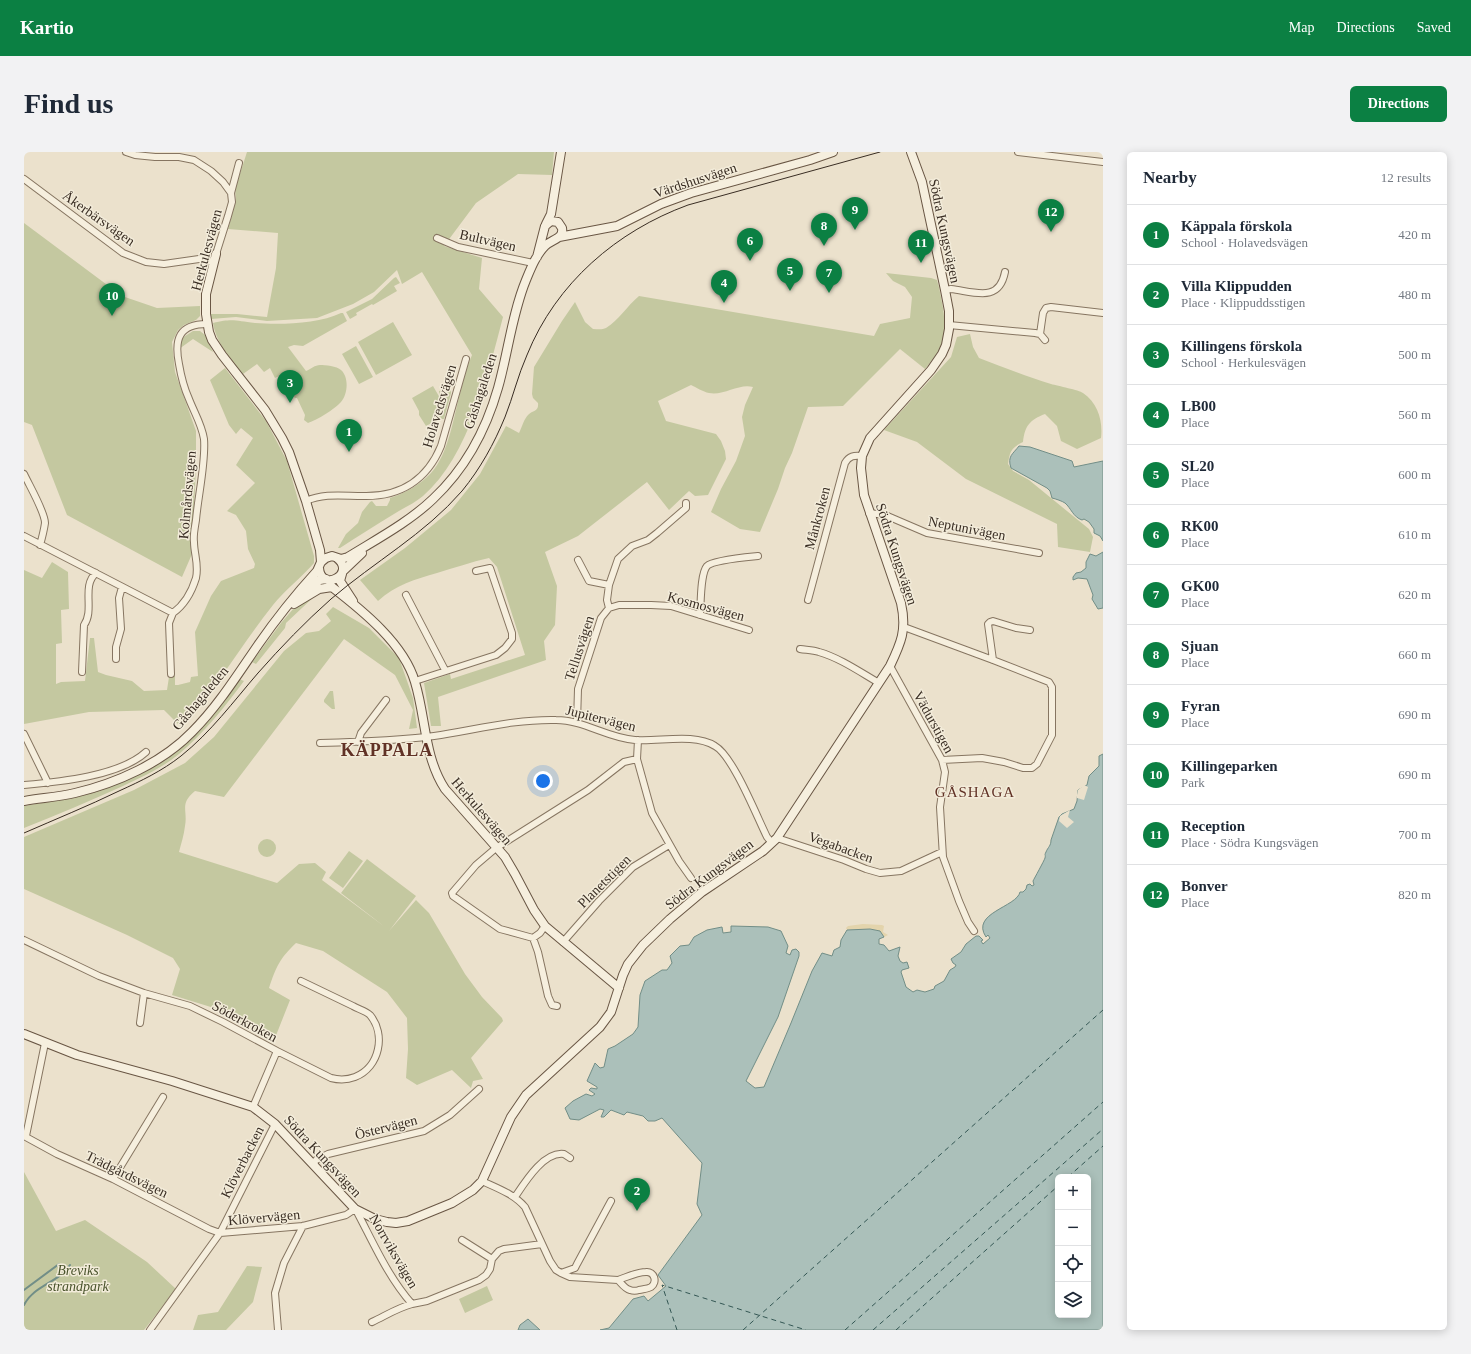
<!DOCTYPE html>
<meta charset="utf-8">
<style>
:root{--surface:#fff;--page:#f2f2f3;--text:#1f2937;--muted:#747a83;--line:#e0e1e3;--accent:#0b8043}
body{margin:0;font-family:Georgia,serif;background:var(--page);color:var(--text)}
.controls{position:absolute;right:12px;bottom:12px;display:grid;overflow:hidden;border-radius:6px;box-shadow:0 2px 10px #0003}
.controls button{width:36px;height:36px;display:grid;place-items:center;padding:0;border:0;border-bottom:1px solid var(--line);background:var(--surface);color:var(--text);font:20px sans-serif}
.you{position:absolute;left:519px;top:629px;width:14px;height:14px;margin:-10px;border:3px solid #fff;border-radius:50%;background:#1a73e8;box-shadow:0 0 0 6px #1a73e833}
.badge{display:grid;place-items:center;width:26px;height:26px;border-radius:50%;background:var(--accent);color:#fff;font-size:13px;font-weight:700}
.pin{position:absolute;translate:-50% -33px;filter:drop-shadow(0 1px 2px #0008)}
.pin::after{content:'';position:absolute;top:21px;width:14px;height:12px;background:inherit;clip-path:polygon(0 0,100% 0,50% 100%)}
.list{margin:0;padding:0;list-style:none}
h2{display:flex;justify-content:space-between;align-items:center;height:52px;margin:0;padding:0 16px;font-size:17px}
h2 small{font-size:13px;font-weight:400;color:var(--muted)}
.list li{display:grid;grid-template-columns:26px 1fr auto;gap:12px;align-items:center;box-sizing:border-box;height:60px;padding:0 16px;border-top:1px solid var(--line)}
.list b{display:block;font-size:15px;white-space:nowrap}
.list p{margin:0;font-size:13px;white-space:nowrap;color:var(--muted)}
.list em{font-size:13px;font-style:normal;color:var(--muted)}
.icon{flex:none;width:22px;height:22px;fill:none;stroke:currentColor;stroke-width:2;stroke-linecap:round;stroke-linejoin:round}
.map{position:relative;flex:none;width:1079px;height:1178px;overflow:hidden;border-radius:6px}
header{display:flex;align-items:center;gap:24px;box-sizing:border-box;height:56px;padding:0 20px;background:var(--accent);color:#fff}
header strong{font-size:19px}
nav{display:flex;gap:22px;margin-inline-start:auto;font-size:14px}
.intro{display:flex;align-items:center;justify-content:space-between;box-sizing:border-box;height:96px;padding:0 24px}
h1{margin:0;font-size:28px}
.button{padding:10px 18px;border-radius:6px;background:var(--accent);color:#fff;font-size:14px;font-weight:700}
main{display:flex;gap:24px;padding:0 24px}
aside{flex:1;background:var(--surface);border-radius:6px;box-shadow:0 2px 10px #0003}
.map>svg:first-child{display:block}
.green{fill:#c4c8a0}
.sand{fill:#e3d4ac}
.water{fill:#abc0ba;stroke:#728e87;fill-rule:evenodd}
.pier{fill:#ebe1cc}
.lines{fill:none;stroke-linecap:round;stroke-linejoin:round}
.stream{stroke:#728e87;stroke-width:2}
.ferry{stroke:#345754;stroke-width:1;stroke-dasharray:5 4;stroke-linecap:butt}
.street-casing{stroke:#867561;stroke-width:8}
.secondary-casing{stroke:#695644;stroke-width:10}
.street{stroke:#f6efde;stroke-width:6}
.secondary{stroke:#f6efde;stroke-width:8}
.tram{stroke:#392d23;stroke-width:1}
.labels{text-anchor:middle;stroke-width:3;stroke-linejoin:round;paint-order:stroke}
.street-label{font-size:14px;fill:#392d23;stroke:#f3ecda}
.park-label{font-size:14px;font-style:italic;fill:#49532c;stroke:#f3ecda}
.neighbourhood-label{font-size:15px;letter-spacing:1px;fill:#613226;stroke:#f3ecda}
.district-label{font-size:18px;font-weight:bold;letter-spacing:1px;fill:#613226;stroke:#f3ecda}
</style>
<header>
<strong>Kartio</strong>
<nav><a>Map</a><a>Directions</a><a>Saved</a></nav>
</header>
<div class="intro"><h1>Find us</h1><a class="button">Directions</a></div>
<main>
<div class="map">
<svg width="1079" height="1178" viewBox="0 0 1079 1178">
<rect width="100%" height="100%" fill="#ebe1cc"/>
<path class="green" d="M 223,0 L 530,0 L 528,23 L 494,22 L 452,51 L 420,94 L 458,106 L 455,137 L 479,165 C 464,222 445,304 399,344 C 391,351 379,356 370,362 C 352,373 334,384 316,396 L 314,396 L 322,382 L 334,371 L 338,360 L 346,350 L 348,349 L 352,354 L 363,354 L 366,348 L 366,346 C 381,341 396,333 407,321 C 425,302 430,262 437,238 C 440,226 443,214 448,203 L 398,120 L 378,132 L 373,118 L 350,140 L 329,152 L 293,166 L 243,169 L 212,165 L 187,167 L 187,162 L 213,162 L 243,165 L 252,116 L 254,81 L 204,77 L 212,48 L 211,37 Z
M 0,71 L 98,144 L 133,156 L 176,154 L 176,164 L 172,168 L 160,173 L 154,178 L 148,190 L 151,220 L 172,279 L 172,315 L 168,402 L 158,425 L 43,363 L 8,273 L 0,270 Z
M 862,121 L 907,126 L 913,128 C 916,137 917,147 919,156 C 923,184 920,195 901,217 L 876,197 L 819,254 L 784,255 L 768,301 L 761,316 L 754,337 L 736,380 L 716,377 L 687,360 L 697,337 L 712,309 L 721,284 L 718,265 L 721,253 L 729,235 C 715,231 700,244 685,241 C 679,240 672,235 667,233 L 634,249 L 642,269 L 692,282 L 697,289 L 701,299 L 702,307 L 684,343 L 671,344 L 665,339 L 645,358 L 623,330 L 554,384 L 521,400 L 533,434 L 531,473 L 520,489 L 522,508 L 414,545 L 417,574 L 407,574 L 400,531 L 426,522 L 427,527 L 501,503 L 473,415 L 465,406 C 447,410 430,416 413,421 C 392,427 371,433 354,449 L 336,428 L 381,396 L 427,358 L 456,322 L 482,274 L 495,281 C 498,275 500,267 504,263 C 509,258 515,260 514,251 L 509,246 L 508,242 L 510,215 L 538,169 L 551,150 L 561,170 L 569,177 C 573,177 578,178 582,176 C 595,168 603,154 615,144 L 850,184 L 856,172 L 886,166 L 888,145 L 881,135 L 869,129 Z
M 372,125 L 376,131 L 370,134 L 373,139 L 349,153 L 348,152 L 332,161 L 333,163 L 326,167 L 322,160 L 348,147 L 370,126 Z
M 317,161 L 319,161 L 323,169 L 279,194 L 270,193 L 264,195 L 282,219 C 287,217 291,213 296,213 C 301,213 313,214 317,218 C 325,225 324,242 317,250 C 311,257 293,268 284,271 L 280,268 L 281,263 L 273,246 L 271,246 L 255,224 L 251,226 L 246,216 L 240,220 L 233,212 L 219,222 C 207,207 192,191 189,171 C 209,166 212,169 231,171 C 256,173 294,172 317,161 Z
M 369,170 L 388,203 L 352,223 L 334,190 Z
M 169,179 L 176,179 L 181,183 L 189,200 L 169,187 L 155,197 L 158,186 Z
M 946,182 L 949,195 L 955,206 C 979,215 1003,225 1027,232 C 1034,234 1055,238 1059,241 C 1074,251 1079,269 1077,286 L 1053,297 L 1037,289 L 1033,274 L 1021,262 C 1006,268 1001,273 999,290 C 987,296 986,299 984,312 L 989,319 L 1005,328 L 1065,377 L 1069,385 L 1066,400 L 1034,395 L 1033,372 L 942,327 L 893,290 L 860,278 L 927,205 L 933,185 Z
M 332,194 L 349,225 L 335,232 L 318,202 Z
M 201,216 L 242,269 L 263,309 L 290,404 L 290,411 C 277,426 261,438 249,453 C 217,493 193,537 156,574 L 140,558 L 65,560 L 0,572 L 0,418 L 18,426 L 28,410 L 44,420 L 45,457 L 37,458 L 38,491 L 32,492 L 32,532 L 37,530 L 61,529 L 66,486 L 70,486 L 74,520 L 82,523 L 108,529 L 120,539 L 143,538 L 145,525 L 149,523 L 151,524 L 151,533 L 154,533 L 166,530 L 167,525 L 174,524 L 171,480 L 187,444 L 197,429 L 230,416 L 231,412 L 224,397 L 222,379 L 212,363 L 203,359 L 231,331 L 212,313 L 229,286 L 217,276 L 212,282 L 205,273 L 186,228 Z
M 409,234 L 416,246 L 415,239 L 427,237 L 427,241 L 420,267 L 415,267 L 402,274 L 395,263 L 395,259 L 388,246 Z
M 295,440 L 262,471 L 261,476 L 232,512 L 228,510 L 257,471 L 270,456 Z
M 309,455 L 345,476 L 375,506 L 389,546 L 393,576 L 385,577 L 389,558 L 371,523 L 320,487 L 200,645 L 171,639 C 155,652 164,658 161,674 C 160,683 157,692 155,700 L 253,731 L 275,712 L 291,711 L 302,720 L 298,728 L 361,775 L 317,741 L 343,707 L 392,744 L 365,779 L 392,748 L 405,761 L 441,822 L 458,845 L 478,866 L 479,869 L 447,906 L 459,927 L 449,929 L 447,936 L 428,918 L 393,933 L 382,926 L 384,897 L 383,866 L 363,840 L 299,799 L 272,791 C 256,806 252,815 245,836 L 266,848 L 249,891 L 190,856 L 148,843 L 156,817 L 149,806 L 103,783 L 0,737 L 0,685 L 110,638 L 161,611 L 190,585 L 260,499 L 282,481 L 295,479 L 307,469 L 302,462 Z
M 215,527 L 220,529 C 200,556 180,581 155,602 C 138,616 118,625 99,634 C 66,649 33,663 0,676 L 0,654 L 36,648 L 72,639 L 124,618 L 165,588 L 182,571 Z
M 306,539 L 309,539 L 311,557 L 308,557 L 300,550 L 300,548 Z
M234 696a9 9 0 1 1 18 0a9 9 0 1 1-18 0Z
M 325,699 L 339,709 L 319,736 L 305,726 Z
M 0,1020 L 32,1079 L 61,1068 L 123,1110 L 152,1137 L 120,1178 L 0,1178 Z
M 223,1114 L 238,1115 L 229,1150 L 202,1178 L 169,1178 L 174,1163 L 194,1160 Z
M 463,1134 L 469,1148 L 441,1161 L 435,1147 Z"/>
<path class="sand" d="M 839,772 L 858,773 L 860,774 L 859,780 L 864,783 L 860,785 L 856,779 L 846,777 L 823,778 L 822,776 L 824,774 Z"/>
<path class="water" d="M 995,294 L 1006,295 L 1048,309 L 1050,315 L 1079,309 L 1079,389 L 1076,384 L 1070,381 L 1070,377 L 1065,370 L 1060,367 L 1058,368 C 1049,365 1047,356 1041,351 C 1038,349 1032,347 1028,346 L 1026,339 L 1023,336 L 987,316 C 983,304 989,302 995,294 Z
M 1079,400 L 1079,456 L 1074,457 L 1068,447 L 1069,443 L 1063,427 L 1054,426 L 1049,428 L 1049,425 L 1052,421 L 1057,420 L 1062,416 L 1062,410 L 1066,402 L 1072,404 Z
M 1079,602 L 1079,1178 L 576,1178 L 585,1176 L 609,1147 L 620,1144 L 624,1149 L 642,1134 L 634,1123 L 678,1063 L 673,1052 L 678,1011 L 638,966 L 631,969 L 624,969 L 619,964 L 603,960 L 600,963 L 587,958 L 580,965 L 577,965 L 580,958 L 576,957 L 555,968 L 546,967 L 541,956 L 549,949 L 562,942 L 568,944 L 571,942 L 565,938 L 567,936 L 573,937 L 573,935 L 563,929 L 571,911 L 576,916 L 580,915 L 584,897 L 591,894 L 609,882 L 614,875 L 616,843 L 621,829 L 638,818 L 643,818 L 648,811 L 646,804 L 656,794 L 665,793 L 670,785 L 683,778 L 698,775 L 699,781 L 707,780 L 707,774 L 744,775 L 757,779 L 764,794 L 762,801 L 766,803 L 768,798 L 772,797 L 775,800 L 775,804 L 754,865 L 722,929 L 731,936 L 740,935 L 767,871 L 788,819 L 798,801 L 808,804 L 810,798 L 816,795 L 817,788 L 823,778 L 846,777 L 856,779 L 860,785 L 855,787 L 855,792 L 860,793 L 865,799 L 876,795 L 874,804 L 876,809 L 879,811 L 883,810 L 885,816 L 878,818 L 877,820 L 882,835 L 889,840 L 893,838 L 901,840 L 910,837 L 911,834 L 920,829 L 926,818 L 931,815 L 932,813 L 929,811 L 927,807 L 937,800 L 942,792 L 952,784 L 955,784 L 959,788 L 957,789 L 959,792 L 966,786 L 964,783 L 962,785 C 946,761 993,755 996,740 L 999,740 L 1002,737 L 1003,733 L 1006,732 L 1008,734 L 1010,733 L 1009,729 C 1010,727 1020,709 1021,706 C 1022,702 1020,704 1022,700 C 1024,695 1027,694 1027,688 L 1035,665 L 1038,662 L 1050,657 L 1053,649 L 1054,638 L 1063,633 L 1065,624 L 1075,614 L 1075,604 ZM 1034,1025 L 1064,1025 L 1064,1163 L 1034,1163 Z
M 504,1167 L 516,1178 L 494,1178 L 496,1173 Z"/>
<path class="pier" d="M 1060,633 L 1064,635 L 1060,648 L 1053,646 L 1053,643 L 1054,638 Z
M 1046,658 L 1044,665 L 1050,670 L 1043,676 L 1035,669 L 1036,664 Z"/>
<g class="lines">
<path class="stream" d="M 0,1138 L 35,1112
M 0,1153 C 9,1134 34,1131 46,1113"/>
<path class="ferry" d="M 1044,1025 L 1079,994
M 653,1178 L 638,1133 L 782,1178
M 719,1178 L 1079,858
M 821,1178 L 1079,950
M 849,1178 L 1079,977
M 872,1178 L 1034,1034"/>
<g class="street-casing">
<path id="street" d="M 102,0 L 111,3 L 131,5 L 155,5 L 170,8 L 187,19 L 199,30 L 207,41
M 994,0 L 1079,10
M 0,27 L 99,101 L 122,110 L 140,112 L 175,107 L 182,107 L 189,111
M 413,86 L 434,95 L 509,111
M 192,102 L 204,64 L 208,50 L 207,41 L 215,11
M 921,138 L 927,137 C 951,140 975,151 981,120
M 925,173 L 1011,181 L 1016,182 L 1021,188
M 1016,182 L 1019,161 L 1022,156 L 1027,155 L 1079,161
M 0,322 C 5,333 21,360 21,371 C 20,378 18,386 16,393
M 282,349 C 300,341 319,344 339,344 C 376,345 403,328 417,294 L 442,207
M 845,361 L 861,363 L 903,381 L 1015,401
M 0,384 L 149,461 C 160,453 168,439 172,426 C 175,412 170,402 170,390 C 169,383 171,375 172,368 C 174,344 182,310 180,287 C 178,273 170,260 165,247 C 160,236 157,224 155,212 C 150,187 155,172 183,172
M 554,408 L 565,429 L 585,433
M 382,443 L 421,518
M 784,448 L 821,311 C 825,304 830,303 838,304
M 585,456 L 595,453 L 627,453 L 647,454 L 725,478
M 676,463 C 677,453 676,422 683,414 C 689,408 724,405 734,404
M 880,475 L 969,508 L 1025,530 L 1028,535 L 1028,583 L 1013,612 L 1008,616 L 999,616 L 980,610 L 958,606 L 918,608
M 776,497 C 782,498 789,498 795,500 C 816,506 836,520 855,531
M 92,507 L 92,495 L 97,477 L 95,446 L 98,435
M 969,508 L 964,472 L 966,470 L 969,469 L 992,476 L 1006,478
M 866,514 L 918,608 L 921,620 L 916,655 L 919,705 L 935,749 L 944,770 L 950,779
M 58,520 L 60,473 C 71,458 57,434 72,421
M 147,522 L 145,471 L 149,461
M 391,529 L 472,503 L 481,496 L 488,487 L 488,481 L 466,416 L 452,419
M 553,570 L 554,537 L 577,466 L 585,456 L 583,448 L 585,433 L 594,407 L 608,394 L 624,388 L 633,381 L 662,356 L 662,351
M 0,582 L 24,631
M 614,588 L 613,607 L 628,661 L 655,709 L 667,726
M 334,590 L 337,581 L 362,548
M 296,591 C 334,590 372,589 410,584 C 451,578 490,567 532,568 C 560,568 583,586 611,588 C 635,590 670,581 691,594 C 709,604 733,665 743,685 L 748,691
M 0,633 C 35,630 96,624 122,600
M 753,686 L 820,708 L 842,717 L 856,721 L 877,719 L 918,700
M 521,774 L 516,781 L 509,786 L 476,777 L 429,744 L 428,741 L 452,713 L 472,696 L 564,638 L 600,610 L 613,607
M 509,786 L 514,800 L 524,844 L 528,853 L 533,854
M 0,788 L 75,824 L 120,841 L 166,854 L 199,870 L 253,899 L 229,955
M 539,790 L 575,749 L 609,715 L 645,693
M 116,871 L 120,841
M 253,899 L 307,926 C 315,928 323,928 331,925 C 356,915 362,882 346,863 C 342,859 334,857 329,854 C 312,846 294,837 277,829
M 0,984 L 33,1002 L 89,1027 L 185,1077 L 196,1081 L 251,972
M 2,984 L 21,891
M 290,1012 L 292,1008 L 304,1002 L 400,979 L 426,963 L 455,937
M 89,1027 L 139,945
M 458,1029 C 473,1036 490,1042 501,1055 L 526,1109 L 532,1118 L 537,1121 L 546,1125 L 594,1128 C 597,1131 601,1137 606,1138 C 609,1139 612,1139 615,1138 C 619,1137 624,1137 627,1135 C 634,1130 630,1119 622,1120 C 613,1120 603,1125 594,1128
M 491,1045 C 501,1030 520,999 540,1002 L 546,1006
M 332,1058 C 349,1090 364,1125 388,1152 L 403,1149 L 455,1128 L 462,1123 L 466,1117 L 468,1107 L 475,1099 L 480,1097 L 518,1092
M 438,1088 L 468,1107
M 537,1121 L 551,1116 L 553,1112 L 587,1049
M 348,1170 C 361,1164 373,1156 388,1152
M 126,1178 L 196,1081 L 279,1074 L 322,1063 L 331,1057
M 254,1178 L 251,1141 L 260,1111 L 279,1074"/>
</g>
<g class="secondary-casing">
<path id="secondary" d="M 522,72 L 527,62 L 537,0
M 535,85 L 593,74 L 637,52 L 667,41 L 786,8 L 809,0
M 192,102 L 182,142 L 182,162 L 185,180 L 188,188 L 198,203 L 241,258 L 258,286 L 265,300 L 282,349 L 296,398 L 297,410
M 295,416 C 297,441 333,422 313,406
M 319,419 L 338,401
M 318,422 L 316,429 L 329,449
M 278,439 L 296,428 L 302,427
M 270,452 L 295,437 L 308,435 C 339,459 380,492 391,530 C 402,566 400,605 421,637 L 481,705 L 491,722 L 510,758 L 521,774 L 595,836
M 0,649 C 17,646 34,645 51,641 C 93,631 138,611 168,580 C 194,554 214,522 234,493 C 252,467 272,442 293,419 L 297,410 L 302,406 L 308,404 L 317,407 L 324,405 C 353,387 385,370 409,347 C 441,317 462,278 474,236 C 484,201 488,162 502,128 C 507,116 512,103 521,94 C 528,87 540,87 538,76 L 534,70 L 527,69 L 521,74 L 513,105
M 0,882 L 53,903 L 148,929 L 229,955 L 251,972 L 331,1057 L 351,1067 L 363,1070 L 372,1071 L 384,1069 L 428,1051 L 449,1038 L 458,1029 L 487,965 L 502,943 L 576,875 L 587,860 L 599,823 L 604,812 L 619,793 L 646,767 L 678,740 L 739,699 L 753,686 L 866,514 C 877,491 883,478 877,451 L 840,343 L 837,316 L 838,304 L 846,286 L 907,218 L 918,202 L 922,193 L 925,177 L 925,159 L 921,138 L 898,30 L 887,0"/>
</g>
<use href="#street" class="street"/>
<use href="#secondary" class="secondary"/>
<path class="tram" d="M 0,681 C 32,667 64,654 95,639 C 117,629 138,619 157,604 C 187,580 209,550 234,521 C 257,495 281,470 307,447 C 350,410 401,382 438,339 C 456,317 470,292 481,265 C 489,245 494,223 503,203 C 532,131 593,79 664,53 L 856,0"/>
</g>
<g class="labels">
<g class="street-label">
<text transform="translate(671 28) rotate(-18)" y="5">Värdshusvägen</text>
<text transform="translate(75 66) rotate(35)" y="5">Åkerbärsvägen</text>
<text transform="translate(921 79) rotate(78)" y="5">Södra Kungsvägen</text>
<text transform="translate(464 88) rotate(13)" y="5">Bultvägen</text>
<text transform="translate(182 98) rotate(-75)" y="5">Herkulesvägen</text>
<text transform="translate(456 239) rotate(-72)" y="5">Gåshagaleden</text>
<text transform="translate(415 254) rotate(-73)" y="5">Holavedsvägen</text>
<text transform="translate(163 343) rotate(-85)" y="5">Kolmårdsvägen</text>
<text transform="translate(793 366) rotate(-75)" y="5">Månkroken</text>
<text transform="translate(943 376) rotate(11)" y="5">Neptunivägen</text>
<text transform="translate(873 402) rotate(72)" y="5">Södra Kungsvägen</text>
<text transform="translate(682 454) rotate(15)" y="5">Kosmosvägen</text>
<text transform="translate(555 496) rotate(-72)" y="5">Tellusvägen</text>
<text transform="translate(176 546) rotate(-50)" y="5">Gåshagaleden</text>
<text transform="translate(577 566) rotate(14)" y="5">Jupitervägen</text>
<text transform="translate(910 570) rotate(61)" y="5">Vädurstigen</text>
<text transform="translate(458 659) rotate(49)" y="5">Herkulesvägen</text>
<text transform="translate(817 695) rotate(20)" y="5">Vegabacken</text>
<text transform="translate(685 722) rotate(-37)" y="5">Södra Kungsvägen</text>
<text transform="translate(580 729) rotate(-45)" y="5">Planetstigen</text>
<text transform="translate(221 869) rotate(28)" y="5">Söderkroken</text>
<text transform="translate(362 975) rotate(-14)" y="5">Östervägen</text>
<text transform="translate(299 1004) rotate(47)" y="5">Södra Kungsvägen</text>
<text transform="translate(218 1010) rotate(-63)" y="5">Klöverbacken</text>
<text transform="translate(103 1022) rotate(26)" y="5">Trädgårdsvägen</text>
<text transform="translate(240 1065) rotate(-5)" y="5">Klövervägen</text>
<text transform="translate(370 1099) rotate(60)" y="5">Norrviksvägen</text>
</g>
<g class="park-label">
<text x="54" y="1123">Breviks<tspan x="54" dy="16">strandpark</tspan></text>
</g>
<g class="neighbourhood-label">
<text x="951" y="645">GÅSHAGA</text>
</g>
<g class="district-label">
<text x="363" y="604">KÄPPALA</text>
</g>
</g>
</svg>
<div class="controls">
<button>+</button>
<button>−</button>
<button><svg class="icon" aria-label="locate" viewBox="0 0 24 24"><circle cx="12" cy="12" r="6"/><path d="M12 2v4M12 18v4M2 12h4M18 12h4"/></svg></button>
<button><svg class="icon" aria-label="layers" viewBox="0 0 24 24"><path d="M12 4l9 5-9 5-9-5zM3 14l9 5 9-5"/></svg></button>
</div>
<div class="you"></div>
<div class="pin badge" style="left:325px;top:300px">1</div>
<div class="pin badge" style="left:613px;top:1059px">2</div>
<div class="pin badge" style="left:266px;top:251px">3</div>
<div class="pin badge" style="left:700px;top:151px">4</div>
<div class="pin badge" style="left:766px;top:139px">5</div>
<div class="pin badge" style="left:726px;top:109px">6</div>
<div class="pin badge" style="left:805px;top:141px">7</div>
<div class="pin badge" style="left:800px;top:94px">8</div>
<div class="pin badge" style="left:831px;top:78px">9</div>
<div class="pin badge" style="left:88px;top:164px">10</div>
<div class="pin badge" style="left:897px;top:111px">11</div>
<div class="pin badge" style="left:1027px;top:80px">12</div>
</div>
<aside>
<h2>Nearby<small>12 results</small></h2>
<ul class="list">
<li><span class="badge">1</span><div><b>Käppala förskola</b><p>School · Holavedsvägen</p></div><em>420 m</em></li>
<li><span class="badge">2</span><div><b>Villa Klippudden</b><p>Place · Klippuddsstigen</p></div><em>480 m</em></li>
<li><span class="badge">3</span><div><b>Killingens förskola</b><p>School · Herkulesvägen</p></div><em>500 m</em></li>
<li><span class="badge">4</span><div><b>LB00</b><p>Place</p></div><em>560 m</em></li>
<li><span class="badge">5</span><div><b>SL20</b><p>Place</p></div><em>600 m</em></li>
<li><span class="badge">6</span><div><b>RK00</b><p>Place</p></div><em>610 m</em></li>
<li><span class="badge">7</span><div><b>GK00</b><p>Place</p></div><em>620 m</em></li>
<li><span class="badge">8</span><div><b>Sjuan</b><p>Place</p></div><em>660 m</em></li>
<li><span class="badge">9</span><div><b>Fyran</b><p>Place</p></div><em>690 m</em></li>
<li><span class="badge">10</span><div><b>Killingeparken</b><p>Park</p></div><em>690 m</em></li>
<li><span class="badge">11</span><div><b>Reception</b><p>Place · Södra Kungsvägen</p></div><em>700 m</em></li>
<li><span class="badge">12</span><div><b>Bonver</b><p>Place</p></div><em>820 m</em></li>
</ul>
</aside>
</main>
